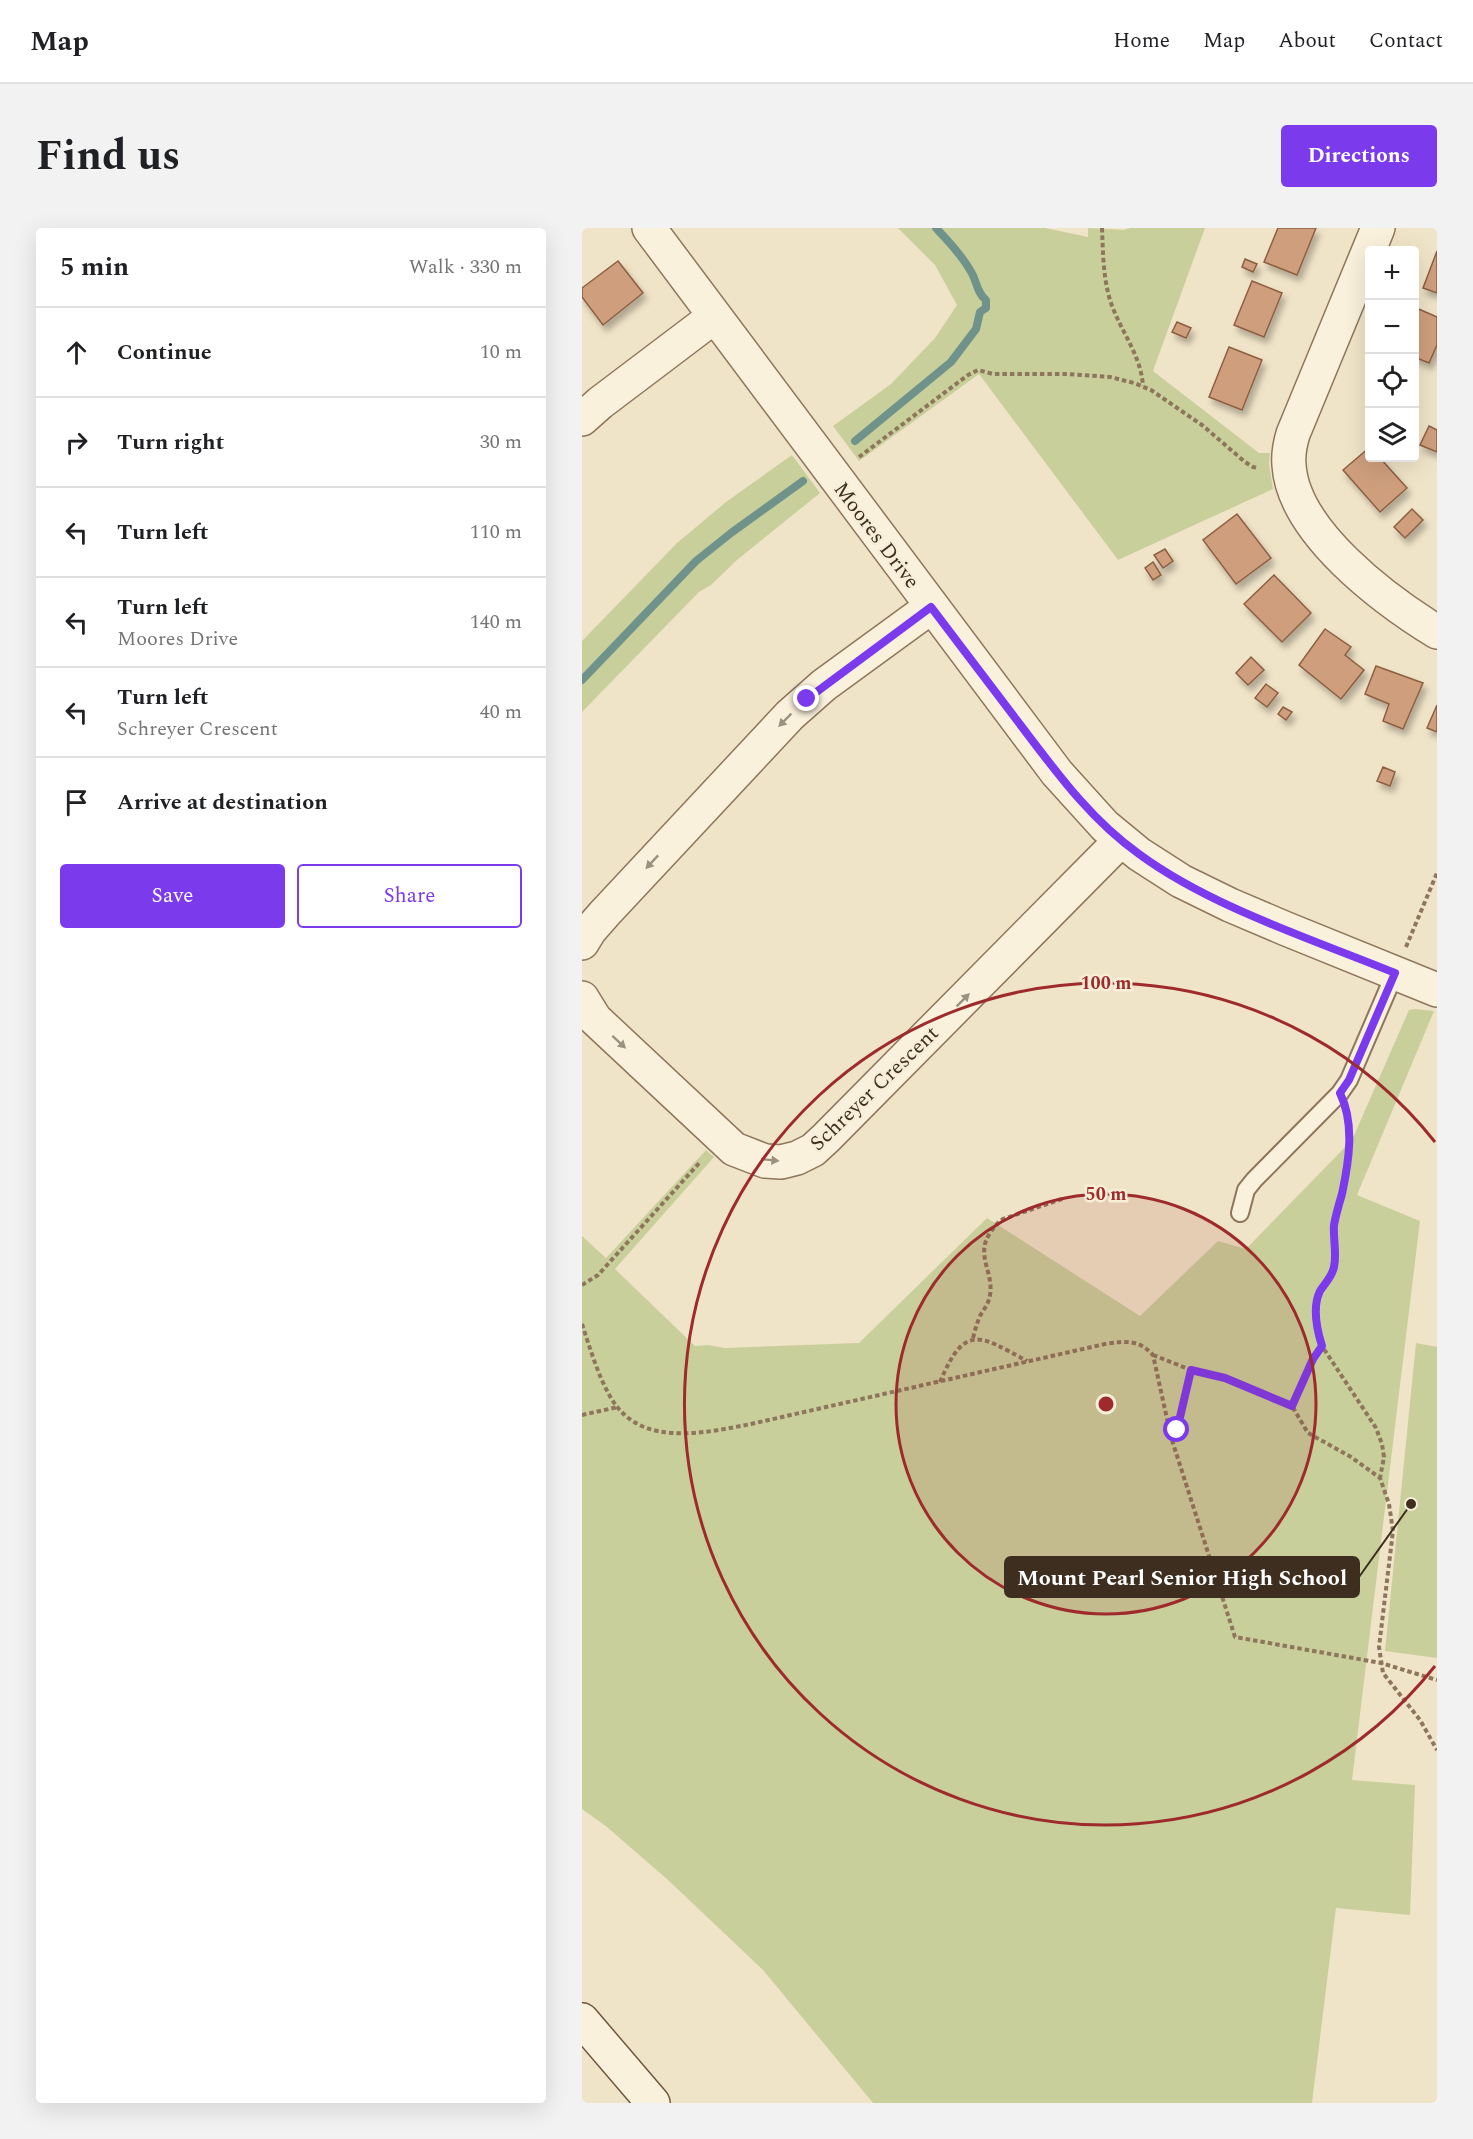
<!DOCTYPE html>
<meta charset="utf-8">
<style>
:root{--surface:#fff;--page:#f2f2f2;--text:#202124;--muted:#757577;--line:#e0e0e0;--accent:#7c3aed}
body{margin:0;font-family:Spectral,serif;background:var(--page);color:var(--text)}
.controls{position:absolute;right:18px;top:18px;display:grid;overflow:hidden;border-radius:6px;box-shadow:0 6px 24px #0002}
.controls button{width:54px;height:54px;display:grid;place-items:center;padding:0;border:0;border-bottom:2px solid var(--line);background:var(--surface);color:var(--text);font:30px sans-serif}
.stop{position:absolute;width:18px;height:18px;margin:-14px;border:4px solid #7c3aed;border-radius:50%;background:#fff}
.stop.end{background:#7c3aed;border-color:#fff;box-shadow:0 2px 6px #0008}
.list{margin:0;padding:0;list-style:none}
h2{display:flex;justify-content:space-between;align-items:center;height:78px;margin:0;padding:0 24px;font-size:26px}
h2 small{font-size:20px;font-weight:400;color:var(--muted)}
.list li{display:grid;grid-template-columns:39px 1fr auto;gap:18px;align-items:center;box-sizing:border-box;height:90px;padding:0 24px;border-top:2px solid var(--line)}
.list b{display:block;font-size:22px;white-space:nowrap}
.list p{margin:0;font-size:20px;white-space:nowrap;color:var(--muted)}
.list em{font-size:20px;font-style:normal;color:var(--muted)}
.actions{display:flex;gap:12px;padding:18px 24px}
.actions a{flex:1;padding:14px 0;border:2px solid var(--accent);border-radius:6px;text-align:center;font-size:21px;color:var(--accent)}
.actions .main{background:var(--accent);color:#fff}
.icon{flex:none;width:33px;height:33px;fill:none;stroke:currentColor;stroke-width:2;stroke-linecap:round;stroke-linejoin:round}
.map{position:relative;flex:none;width:855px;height:1875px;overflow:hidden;border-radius:6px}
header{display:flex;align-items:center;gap:36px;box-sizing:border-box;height:84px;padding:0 30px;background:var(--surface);border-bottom:2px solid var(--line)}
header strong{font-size:28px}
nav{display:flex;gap:33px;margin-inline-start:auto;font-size:21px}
.intro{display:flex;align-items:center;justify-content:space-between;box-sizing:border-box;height:144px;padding:0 36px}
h1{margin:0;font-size:42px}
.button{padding:15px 27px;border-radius:6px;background:var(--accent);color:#fff;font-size:21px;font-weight:700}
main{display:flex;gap:36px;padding:0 36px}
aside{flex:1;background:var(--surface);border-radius:6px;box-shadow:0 6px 24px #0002}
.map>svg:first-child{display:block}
.green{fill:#c9cf9b}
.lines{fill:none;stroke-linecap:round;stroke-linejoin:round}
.stream{stroke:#6f938a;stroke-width:8}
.building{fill:#cf9f7d;stroke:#8d5f41;stroke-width:1.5;filter:url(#shadow)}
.lane-casing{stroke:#8d765c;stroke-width:20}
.street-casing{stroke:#8d765c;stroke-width:36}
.secondary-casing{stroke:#6f573f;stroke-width:36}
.path{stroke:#8d765c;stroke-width:4;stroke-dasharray:4.5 3;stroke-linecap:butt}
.lane{stroke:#faf1dc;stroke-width:16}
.street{stroke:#faf1dc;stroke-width:33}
.secondary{stroke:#faf1dc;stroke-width:33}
.oneway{fill:#9c907e}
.route{stroke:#7c3aed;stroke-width:8}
.ring{fill:none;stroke:#9e2a2b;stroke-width:3}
.labels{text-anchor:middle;stroke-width:5;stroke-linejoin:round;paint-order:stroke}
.street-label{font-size:21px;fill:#3d2e20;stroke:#f7eed8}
.centre{fill:#9e2a2b;stroke:#f7eed8;stroke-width:3}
.ring-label{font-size:18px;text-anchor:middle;font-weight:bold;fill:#9e2a2b;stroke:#f7eed8;stroke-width:5;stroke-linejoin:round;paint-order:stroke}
.leader{fill:none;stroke:#3d2e20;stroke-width:2}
.callout-dot{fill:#3d2e20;stroke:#f7eed8;stroke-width:2}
.callout{fill:#3d2e20;stroke:#3d2e20;stroke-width:2}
.callout-label{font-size:22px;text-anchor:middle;font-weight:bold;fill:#fff}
</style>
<header>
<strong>Map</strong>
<nav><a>Home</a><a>Map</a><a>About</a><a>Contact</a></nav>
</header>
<div class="intro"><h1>Find us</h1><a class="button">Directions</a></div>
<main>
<aside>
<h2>5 min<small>Walk · 330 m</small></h2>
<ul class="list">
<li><svg class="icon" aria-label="ahead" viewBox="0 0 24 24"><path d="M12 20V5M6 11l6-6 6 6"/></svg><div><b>Continue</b></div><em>10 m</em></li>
<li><svg class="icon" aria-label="right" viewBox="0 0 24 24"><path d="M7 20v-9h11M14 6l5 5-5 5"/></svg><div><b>Turn right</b></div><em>30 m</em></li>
<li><svg class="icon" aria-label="left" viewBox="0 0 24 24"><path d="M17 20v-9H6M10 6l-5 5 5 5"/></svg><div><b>Turn left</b></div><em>110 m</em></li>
<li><svg class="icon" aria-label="left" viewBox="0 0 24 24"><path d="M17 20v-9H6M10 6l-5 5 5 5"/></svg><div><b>Turn left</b><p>Moores Drive</p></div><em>140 m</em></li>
<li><svg class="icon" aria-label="left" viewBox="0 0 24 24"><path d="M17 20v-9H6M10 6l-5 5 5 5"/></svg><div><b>Turn left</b><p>Schreyer Crescent</p></div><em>40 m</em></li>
<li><svg class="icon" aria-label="arrive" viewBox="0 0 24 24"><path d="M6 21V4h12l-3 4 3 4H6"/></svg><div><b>Arrive at destination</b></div></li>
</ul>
<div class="actions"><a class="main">Save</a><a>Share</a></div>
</aside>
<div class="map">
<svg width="855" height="1875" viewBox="0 0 855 1875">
<defs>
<filter id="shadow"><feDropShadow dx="3.5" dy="6" stdDeviation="3" flood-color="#0004"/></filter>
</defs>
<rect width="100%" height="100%" fill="#f0e4c8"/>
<path class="green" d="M 316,0 L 463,0 L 506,9 L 506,0 L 542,2 L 548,0 L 623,0 L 571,143 L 677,225 L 688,225 L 687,236 L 691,261 L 536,332 L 397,146 L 277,233 L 251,198 L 309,156 L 353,110 L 375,77 L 353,37 Z
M 210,227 L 238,265 L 155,332 L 129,357 L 117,364 L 0,484 L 0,413 L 95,315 L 144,274 Z
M 833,781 L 852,783 L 775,967 L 838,993 L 770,1552 L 833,1557 L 828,1687 L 754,1680 L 730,1875 L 291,1875 L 181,1742 L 86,1652 L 25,1599 L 0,1581 L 0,1008 L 24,1030 L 124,922 L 132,929 L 33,1041 L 113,1118 L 126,1117 L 143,1120 L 277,1115 L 405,990 L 558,1088 L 636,1013 L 664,1021 L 770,912 L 827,782 Z
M 834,1115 L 855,1119 L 855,1430 L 803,1423 Z"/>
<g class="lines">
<path class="stream" d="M 273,213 L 369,134 L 394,101 L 398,84 L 404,80 L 404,72 C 394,64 395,52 388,42 C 379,26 366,13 354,0
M 0,452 L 114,333 L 149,305 L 221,253"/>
</g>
<path class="building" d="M 696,0 L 734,0 L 715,47 L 682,34 Z
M 855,23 L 855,65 L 841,60 Z
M 663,31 L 675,36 L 671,44 L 660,39 Z
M 36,33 L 61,65 L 21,97 L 0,69 L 0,60 Z
M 670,53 L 700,65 L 682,109 L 652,97 Z
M 832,79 L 855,89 L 855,117 L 847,135 L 832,129 Z
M 595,94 L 609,100 L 604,110 L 590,104 Z
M 647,119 L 680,132 L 660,182 L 627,169 Z
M 847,198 L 855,202 L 855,224 L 838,217 Z
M 788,219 L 788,230 L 798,230 L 825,260 L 798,284 L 761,242 Z
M 830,281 L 841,292 L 823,310 L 812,299 Z
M 655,286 L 689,330 L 654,356 L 621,312 Z
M 583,321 L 591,333 L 581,340 L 572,327 Z
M 571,334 L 579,347 L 571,352 L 563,340 Z
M 692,347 L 729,385 L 700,414 L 662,376 Z
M 743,401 L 769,419 L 763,427 L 782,442 L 759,471 L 717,437 Z
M 669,429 L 682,442 L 666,457 L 654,445 Z
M 794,438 L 841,455 L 821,501 L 801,493 L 807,476 L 783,466 Z
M 684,456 L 696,465 L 685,479 L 673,470 Z
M 855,477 L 855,504 L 845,500 Z
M 701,479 L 710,484 L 704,492 L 696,486 Z
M 801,539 L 813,544 L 808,558 L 795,553 Z"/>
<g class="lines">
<g class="lane-casing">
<path id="lane" d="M 658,985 L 664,962 L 672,952 L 758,865 L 767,852 L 813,745"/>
</g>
<g class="street-casing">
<path id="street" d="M 67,0 L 475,545 L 523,598 L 557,626 L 599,653 L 648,677 L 702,700 L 855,762
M 796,0 L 711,206 C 708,216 706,226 707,237 C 711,304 803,372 855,404
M 0,191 L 18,175 L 133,88
M 0,715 L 8,702 L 23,685 L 208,487 L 242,457 L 349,379
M 0,770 L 13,791 L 152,921 L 183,933 L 199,934 L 215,930 L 231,922 L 244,910 L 539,612"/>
</g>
<g class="secondary-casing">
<path id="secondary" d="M 0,1792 L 71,1875"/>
</g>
<path class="path" d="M 520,0 C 521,25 521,51 529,75 C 539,104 559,127 561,158
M 277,229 L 386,147 L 396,142 L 411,146 L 485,146 L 528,149 L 552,155 L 569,162 L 620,197 L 663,234 L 671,239 L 676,240
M 824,719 L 855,645
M 767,888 L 767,910 L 763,949 L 753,995 L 752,1040 L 736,1069 L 735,1099 L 740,1118 L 794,1200 L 800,1216 L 802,1229 L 798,1250
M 0,1057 L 16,1047 L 119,933
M 0,1096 C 8,1120 16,1148 29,1170 C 58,1220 122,1205 169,1196 L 523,1116 C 542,1113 557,1111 571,1127 L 589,1209 L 653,1409 L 799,1435 L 855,1452
M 391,1110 C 393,1102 395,1095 398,1088 C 402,1081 407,1075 408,1067 C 412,1044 393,1027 408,1005 C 412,999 415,995 421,991 L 483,970
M 571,1127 L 609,1142 L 643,1150 L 710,1178 L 726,1205 L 769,1229 L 798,1250 L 807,1276 L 811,1303 L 797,1419 L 801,1445 L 838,1492 L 855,1522
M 358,1154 C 383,1095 397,1107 445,1133
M 710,1178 L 731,1131 L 740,1118
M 0,1187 L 36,1179
M 589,1209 L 595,1202 L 609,1142"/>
<use href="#lane" class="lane"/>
<use href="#street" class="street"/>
<use href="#secondary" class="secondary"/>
</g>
<defs><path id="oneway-solid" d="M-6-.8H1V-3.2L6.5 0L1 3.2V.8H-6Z" transform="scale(1.5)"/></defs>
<g class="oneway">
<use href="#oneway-solid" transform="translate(203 492) rotate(135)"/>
<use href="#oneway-solid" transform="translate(70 634) rotate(133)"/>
<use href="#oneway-solid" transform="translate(381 772) rotate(-45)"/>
<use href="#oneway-solid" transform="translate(37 814) rotate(43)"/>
<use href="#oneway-solid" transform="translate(188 932) rotate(6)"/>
</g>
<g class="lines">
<path class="route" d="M 225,471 L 349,379 C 379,419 410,459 440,499 C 475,545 509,592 557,626 C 629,679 730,711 813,745 L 767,852 L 758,865 C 773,896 767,933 760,966 C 757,976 754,986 752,997 C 751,1011 755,1026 752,1039 C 750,1049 743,1055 738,1063 C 730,1079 735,1102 740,1118 L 731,1131 L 710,1178 L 643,1150 L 609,1142 L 595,1202"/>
</g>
<circle cx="524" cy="1176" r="210" fill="#9e2a2b" fill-opacity=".12"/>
<g class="ring">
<circle cx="524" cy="1176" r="210"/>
<path d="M853 1438A421 421 0 1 1 853 914"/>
</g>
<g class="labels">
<g class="street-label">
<text transform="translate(295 307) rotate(53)" y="7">Moores Drive</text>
<text transform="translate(292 860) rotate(-44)" y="7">Schreyer Crescent</text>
</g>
</g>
<circle cx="524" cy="1176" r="9" class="centre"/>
<g class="ring-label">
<text x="524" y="761">100 m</text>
<text x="524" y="972">50 m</text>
</g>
<path class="leader" d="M829 1276L777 1349"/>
<circle class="callout-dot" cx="829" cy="1276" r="6"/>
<rect class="callout" x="423" y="1329" width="354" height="40" rx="6"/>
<g class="callout-label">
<text x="600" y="1357">Mount Pearl Senior High School</text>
</g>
</svg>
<div class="controls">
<button>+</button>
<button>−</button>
<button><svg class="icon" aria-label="locate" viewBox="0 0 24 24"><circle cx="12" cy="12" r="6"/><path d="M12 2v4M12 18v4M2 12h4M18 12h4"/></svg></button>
<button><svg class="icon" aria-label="layers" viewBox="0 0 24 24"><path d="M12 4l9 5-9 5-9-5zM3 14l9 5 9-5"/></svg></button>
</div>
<div class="stop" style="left:595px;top:1202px"></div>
<div class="stop end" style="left:225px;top:471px"></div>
</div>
</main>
